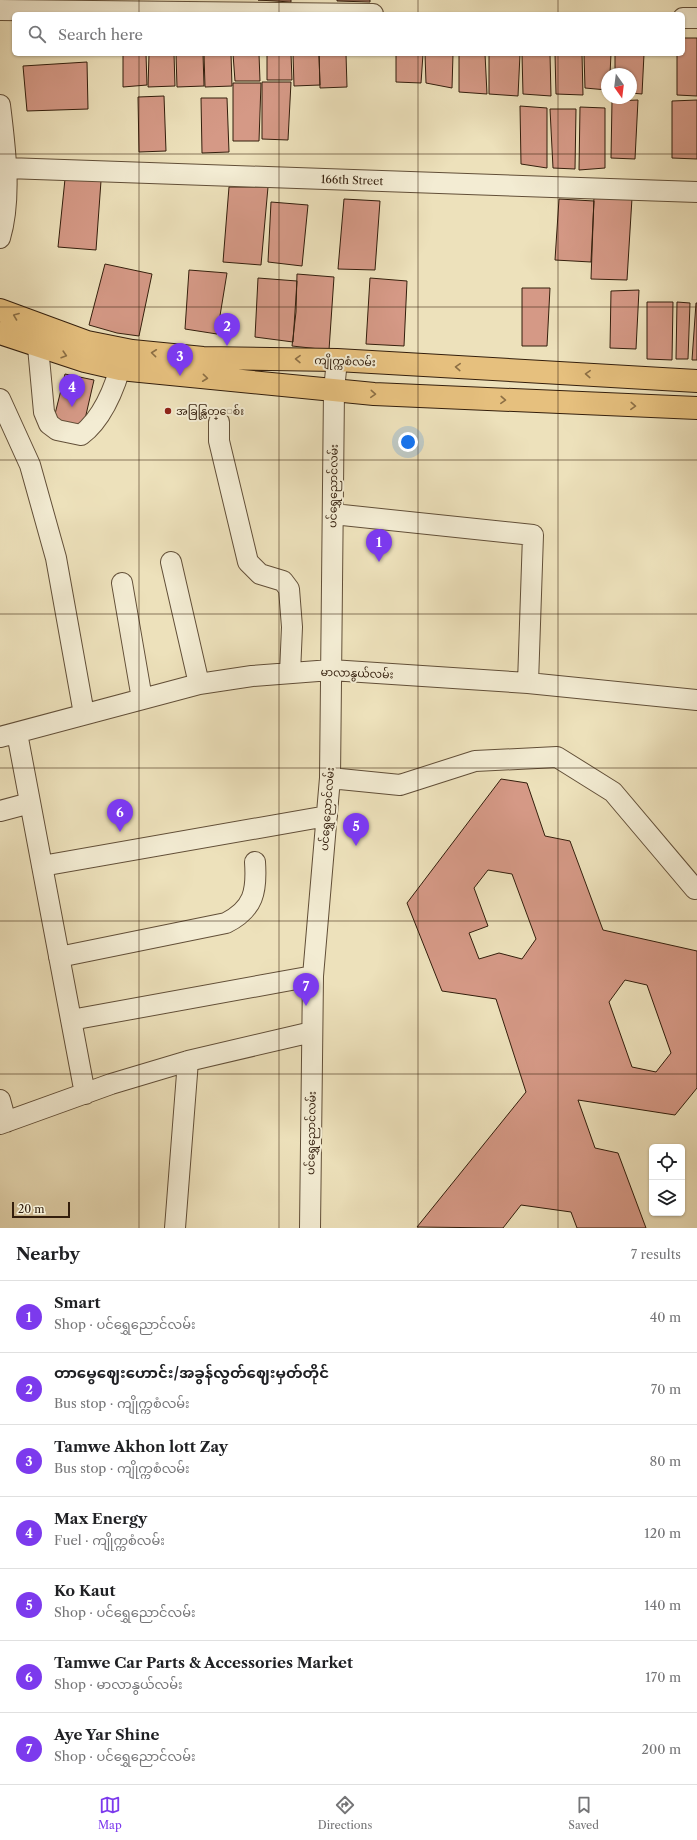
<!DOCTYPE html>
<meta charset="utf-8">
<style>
:root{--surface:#fff;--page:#f6f6f6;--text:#202124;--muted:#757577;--line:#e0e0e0;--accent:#7c3aed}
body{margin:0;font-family:"Libre Caslon Text","Noto Sans Myanmar",serif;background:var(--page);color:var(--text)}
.controls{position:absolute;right:12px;bottom:12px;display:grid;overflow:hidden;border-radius:6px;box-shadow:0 1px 3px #0004}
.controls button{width:36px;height:36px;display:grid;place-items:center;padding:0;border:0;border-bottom:1px solid var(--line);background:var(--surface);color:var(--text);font:20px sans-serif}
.compass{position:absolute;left:601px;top:68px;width:36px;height:36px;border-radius:50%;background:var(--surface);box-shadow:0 1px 3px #0004;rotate:166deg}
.scale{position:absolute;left:12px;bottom:10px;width:58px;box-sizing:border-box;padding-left:4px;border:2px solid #331e0c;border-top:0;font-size:11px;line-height:14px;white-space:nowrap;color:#331e0c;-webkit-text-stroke:3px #f3ecd3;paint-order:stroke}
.you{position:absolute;left:408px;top:442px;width:14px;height:14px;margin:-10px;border:3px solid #fff;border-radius:50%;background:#1a73e8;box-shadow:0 0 0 6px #1a73e833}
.badge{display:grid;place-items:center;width:26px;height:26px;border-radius:50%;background:var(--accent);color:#fff;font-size:13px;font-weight:700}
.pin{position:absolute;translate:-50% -33px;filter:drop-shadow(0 1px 2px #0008)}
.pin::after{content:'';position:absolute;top:21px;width:14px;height:12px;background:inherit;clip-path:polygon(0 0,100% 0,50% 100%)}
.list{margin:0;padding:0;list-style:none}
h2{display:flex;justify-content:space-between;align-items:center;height:52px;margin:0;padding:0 16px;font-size:17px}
h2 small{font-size:13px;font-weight:400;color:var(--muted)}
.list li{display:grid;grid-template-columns:26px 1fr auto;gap:12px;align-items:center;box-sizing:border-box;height:72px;padding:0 16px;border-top:1px solid var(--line)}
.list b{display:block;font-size:15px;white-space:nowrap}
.list p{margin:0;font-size:13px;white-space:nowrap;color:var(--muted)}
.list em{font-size:13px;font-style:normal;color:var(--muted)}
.icon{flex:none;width:22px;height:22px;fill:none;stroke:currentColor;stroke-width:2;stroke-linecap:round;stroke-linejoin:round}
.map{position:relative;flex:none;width:697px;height:1228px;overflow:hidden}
.search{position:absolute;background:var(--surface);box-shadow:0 1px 3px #0004;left:12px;right:12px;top:12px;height:44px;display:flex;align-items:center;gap:10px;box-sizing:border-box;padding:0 14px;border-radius:6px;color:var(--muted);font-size:15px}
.sheet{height:556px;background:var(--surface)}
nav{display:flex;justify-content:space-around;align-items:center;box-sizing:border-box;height:56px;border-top:1px solid var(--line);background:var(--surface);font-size:11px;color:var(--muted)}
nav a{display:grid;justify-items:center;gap:2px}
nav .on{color:var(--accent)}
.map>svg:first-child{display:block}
.building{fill:#d59986;stroke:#331e0c;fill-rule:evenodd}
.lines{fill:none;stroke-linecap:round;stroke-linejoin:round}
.minor-casing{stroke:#624f38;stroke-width:22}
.major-casing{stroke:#331e0c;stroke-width:24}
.minor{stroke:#f3ecd3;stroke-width:20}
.major{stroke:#e6c07e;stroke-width:22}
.oneway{stroke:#8c6f45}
.grid{fill:none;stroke:#331e0c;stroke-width:1;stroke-opacity:0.55}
.poi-dot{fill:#8f2418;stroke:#f3ecd3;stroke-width:1.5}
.labels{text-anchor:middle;stroke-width:4;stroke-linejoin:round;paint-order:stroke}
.street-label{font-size:11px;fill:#331e0c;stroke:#f3ecd3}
.poi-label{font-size:11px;fill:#331e0c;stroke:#f3ecd3;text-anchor:start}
</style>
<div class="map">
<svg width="697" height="1228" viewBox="0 0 697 1228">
<rect width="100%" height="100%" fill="#ede1bb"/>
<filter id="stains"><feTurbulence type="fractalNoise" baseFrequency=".005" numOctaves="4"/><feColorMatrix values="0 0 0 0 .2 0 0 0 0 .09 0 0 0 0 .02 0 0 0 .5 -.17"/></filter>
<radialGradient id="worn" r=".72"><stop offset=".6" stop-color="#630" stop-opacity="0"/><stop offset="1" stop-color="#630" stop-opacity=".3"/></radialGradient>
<path class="building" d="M 258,0 L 291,0 L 291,2 Z
M 370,0 L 370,2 L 337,1 L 337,0 Z
M 683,38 L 697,38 L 697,96 L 677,95 L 677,54 L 683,54 Z
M 123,54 L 146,54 L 147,85 L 123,87 Z
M 149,54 L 174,54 L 175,86 L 148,87 Z
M 176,54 L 203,54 L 204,86 L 177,87 Z
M 204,54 L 231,54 L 232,86 L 205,87 Z
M 233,54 L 259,54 L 260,81 L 235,81 Z
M 267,54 L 291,54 L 292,80 L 267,80 Z
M 293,54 L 319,54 L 320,85 L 294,86 Z
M 319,54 L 346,54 L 347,87 L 320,88 Z
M 396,54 L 423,54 L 421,83 L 396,82 Z
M 425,54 L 453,54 L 452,88 L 426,83 Z
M 459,54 L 485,54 L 487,94 L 459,92 Z
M 489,54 L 520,54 L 518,96 L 489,94 Z
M 522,54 L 550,54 L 551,96 L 523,94 Z
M 555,54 L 582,54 L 583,95 L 556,94 Z
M 584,54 L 611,54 L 610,74 L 607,74 L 607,90 L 585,88 Z
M 615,54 L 644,54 L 642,94 L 631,93 L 631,74 L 615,74 Z
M 87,62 L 88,109 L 27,111 L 23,66 Z
M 262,82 L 291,82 L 288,140 L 262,139 Z
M 233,83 L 261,83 L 259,141 L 233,141 Z
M 164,96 L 166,151 L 139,152 L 138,97 Z
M 201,98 L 227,98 L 229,152 L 202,153 Z
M 638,100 L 635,159 L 611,158 L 612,101 Z
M 697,100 L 697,159 L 672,158 L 672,101 Z
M 520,106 L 547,108 L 547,168 L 521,164 Z
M 580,107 L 605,108 L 605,168 L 579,170 Z
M 550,109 L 576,109 L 575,169 L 553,168 Z
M 65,179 L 101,181 L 96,250 L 58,247 Z
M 229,187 L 268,187 L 261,265 L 223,262 Z
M 594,197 L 632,198 L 627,280 L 591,279 Z
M 344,199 L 380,201 L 375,270 L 338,269 Z
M 559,199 L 594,201 L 591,262 L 555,260 Z
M 271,202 L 308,205 L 302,266 L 268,262 Z
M 105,264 L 152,274 L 139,336 L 117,333 L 89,325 Z
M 189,270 L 227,273 L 217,334 L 185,329 Z
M 297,274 L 334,277 L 329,350 L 292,346 L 296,312 Z
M 258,278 L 297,281 L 293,342 L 255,337 Z
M 370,278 L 407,281 L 404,346 L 366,344 Z
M 522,288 L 550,288 L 547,346 L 522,346 Z
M 639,290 L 636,349 L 610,348 L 611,291 Z
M 647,302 L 673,302 L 672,360 L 647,359 Z
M 677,302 L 690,303 L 688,359 L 676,359 Z
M 696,303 L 697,303 L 697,360 L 692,360 Z
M 65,374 L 94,380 L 80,441 L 50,434 Z
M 501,779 L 527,783 L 545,836 L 570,841 L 603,930 L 697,951 L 697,1088 L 675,1115 L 578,1100 L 595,1148 L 618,1153 L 646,1228 L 577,1228 L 571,1212 L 521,1205 L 503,1228 L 417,1227 L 526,1092 L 496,999 L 442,991 L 407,903 ZM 488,870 L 512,874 L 536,939 L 522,959 L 499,953 L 479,959 L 469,933 L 488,926 L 474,888 ZM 625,980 L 647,985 L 671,1053 L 656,1072 L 632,1067 L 609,1002 Z"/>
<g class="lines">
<g class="minor-casing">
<path id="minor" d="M 0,10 L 373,14
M 683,18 L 697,18
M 0,105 C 5,146 12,197 0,238
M 7,168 L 697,192
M 42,332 L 38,347 L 44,412 L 49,424 L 57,430 L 81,435 C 105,417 117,382 124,354
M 0,399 L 30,465 L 56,558 L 84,714
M 219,422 L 219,441 L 248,562 L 260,574 L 283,581 L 289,589 L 292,627 L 290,673
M 333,514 L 533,535 L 528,683
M 171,562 L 199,684
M 122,583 L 142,699
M 17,733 L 85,1094
M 0,737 L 199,684 L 252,676 L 331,670 L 528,683 L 697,700
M 330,778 L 400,785 L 475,761 L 557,757 L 613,792 L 695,889
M 0,811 L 30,803
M 42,866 L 327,816
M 59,957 L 226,923 C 254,909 257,891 255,862
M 71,1020 L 313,976
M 0,1100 L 6,1122
M 0,1124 L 111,1084 L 188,1061 L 312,1032
M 175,1228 L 188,1061
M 310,1228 L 313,976 L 330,778 L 334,390 L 337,360"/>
</g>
<g class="major-casing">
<path id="major" d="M 0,310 L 87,342 L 132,351 L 203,358 L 337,360 L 697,381
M 0,333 L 85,361 L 120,369 L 374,394 L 697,408"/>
</g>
<use href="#minor" class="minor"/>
<use href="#major" class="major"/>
</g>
<defs><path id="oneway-chevron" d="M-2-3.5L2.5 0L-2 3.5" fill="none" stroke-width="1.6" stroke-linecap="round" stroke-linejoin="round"/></defs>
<g class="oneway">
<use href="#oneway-chevron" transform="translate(16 316) rotate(-159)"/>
<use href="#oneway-chevron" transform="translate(154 353) rotate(-174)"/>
<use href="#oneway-chevron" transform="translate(64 355) rotate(17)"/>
<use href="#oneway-chevron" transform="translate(298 359) rotate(-179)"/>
<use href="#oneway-chevron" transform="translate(458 367) rotate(-177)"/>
<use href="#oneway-chevron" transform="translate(588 374) rotate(-177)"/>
<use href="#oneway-chevron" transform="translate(205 378) rotate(6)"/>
<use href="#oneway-chevron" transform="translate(373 394) rotate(4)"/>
<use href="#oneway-chevron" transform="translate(503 400) rotate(3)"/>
<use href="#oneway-chevron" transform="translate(633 406) rotate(3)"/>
</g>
<path class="grid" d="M 139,0 L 139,14M 279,0 L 279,14M 418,0 L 418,14M 558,0 L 558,14M 139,54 L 139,1228M 279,54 L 279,1228M 418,54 L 418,1228M 558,54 L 558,1228M 0,154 L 697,154M 0,307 L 697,307M 0,460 L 697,460M 0,614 L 697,614M 0,768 L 697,768M 0,921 L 697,921M 0,1074 L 697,1074"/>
<circle class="poi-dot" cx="168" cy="411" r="4"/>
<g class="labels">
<g class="street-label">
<text transform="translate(352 180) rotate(2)" y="4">166th Street</text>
<text transform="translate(345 361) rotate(2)" y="4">ကျိုက္ကစံလမ်း</text>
<text transform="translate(333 486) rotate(-89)" y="4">ပင်ရွှေညောင်လမ်း</text>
<text transform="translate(357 673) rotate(2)" y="4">မာလာနွယ်လမ်း</text>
<text transform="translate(327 809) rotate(-86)" y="4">ပင်ရွှေညောင်လမ်း</text>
<text transform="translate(311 1133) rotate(-89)" y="4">ပင်ရွှေညောင်လမ်း</text>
</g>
<g class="poi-label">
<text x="176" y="415">အခြန္လြတ္ေစ်း</text>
</g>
</g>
<rect width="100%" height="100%" filter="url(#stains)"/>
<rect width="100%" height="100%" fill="url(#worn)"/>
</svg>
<div class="controls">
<button><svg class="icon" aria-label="locate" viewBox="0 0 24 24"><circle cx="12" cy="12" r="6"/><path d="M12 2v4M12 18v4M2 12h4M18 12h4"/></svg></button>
<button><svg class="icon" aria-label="layers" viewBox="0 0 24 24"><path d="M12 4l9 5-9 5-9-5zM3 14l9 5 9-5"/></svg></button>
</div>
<svg class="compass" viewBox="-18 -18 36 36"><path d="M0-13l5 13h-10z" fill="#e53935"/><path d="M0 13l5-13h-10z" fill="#757577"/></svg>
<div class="scale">20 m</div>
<div class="you"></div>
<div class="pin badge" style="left:379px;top:562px">1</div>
<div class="pin badge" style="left:227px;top:346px">2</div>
<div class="pin badge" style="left:180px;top:376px">3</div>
<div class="pin badge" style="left:72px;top:407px">4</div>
<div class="pin badge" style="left:356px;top:846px">5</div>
<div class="pin badge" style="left:120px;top:832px">6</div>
<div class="pin badge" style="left:306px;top:1006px">7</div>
<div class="search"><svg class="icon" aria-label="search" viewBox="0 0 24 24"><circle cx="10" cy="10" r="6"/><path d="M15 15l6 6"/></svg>Search here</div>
</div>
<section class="sheet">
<h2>Nearby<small>7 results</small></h2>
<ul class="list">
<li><span class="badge">1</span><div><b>Smart</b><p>Shop · ပင်ရွှေညောင်လမ်း</p></div><em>40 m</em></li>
<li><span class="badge">2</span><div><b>တာမွေဈေးဟောင်း/အခွန်လွတ်ဈေးမှတ်တိုင်</b><p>Bus stop · ကျိုက္ကစံလမ်း</p></div><em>70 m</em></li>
<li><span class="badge">3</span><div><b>Tamwe Akhon lott Zay</b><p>Bus stop · ကျိုက္ကစံလမ်း</p></div><em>80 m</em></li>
<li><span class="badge">4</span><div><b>Max Energy</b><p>Fuel · ကျိုက္ကစံလမ်း</p></div><em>120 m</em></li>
<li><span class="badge">5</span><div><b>Ko Kaut</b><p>Shop · ပင်ရွှေညောင်လမ်း</p></div><em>140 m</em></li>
<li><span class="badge">6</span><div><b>Tamwe Car Parts &amp; Accessories Market</b><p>Shop · မာလာနွယ်လမ်း</p></div><em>170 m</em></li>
<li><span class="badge">7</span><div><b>Aye Yar Shine</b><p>Shop · ပင်ရွှေညောင်လမ်း</p></div><em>200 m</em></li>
</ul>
</section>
<nav>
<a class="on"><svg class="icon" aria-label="map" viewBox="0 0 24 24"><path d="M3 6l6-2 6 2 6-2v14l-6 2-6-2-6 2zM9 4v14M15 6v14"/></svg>Map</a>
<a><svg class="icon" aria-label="directions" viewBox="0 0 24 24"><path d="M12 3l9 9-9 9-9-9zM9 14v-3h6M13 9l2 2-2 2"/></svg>Directions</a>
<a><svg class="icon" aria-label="saved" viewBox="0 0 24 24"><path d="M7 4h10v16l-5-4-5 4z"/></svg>Saved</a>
</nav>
